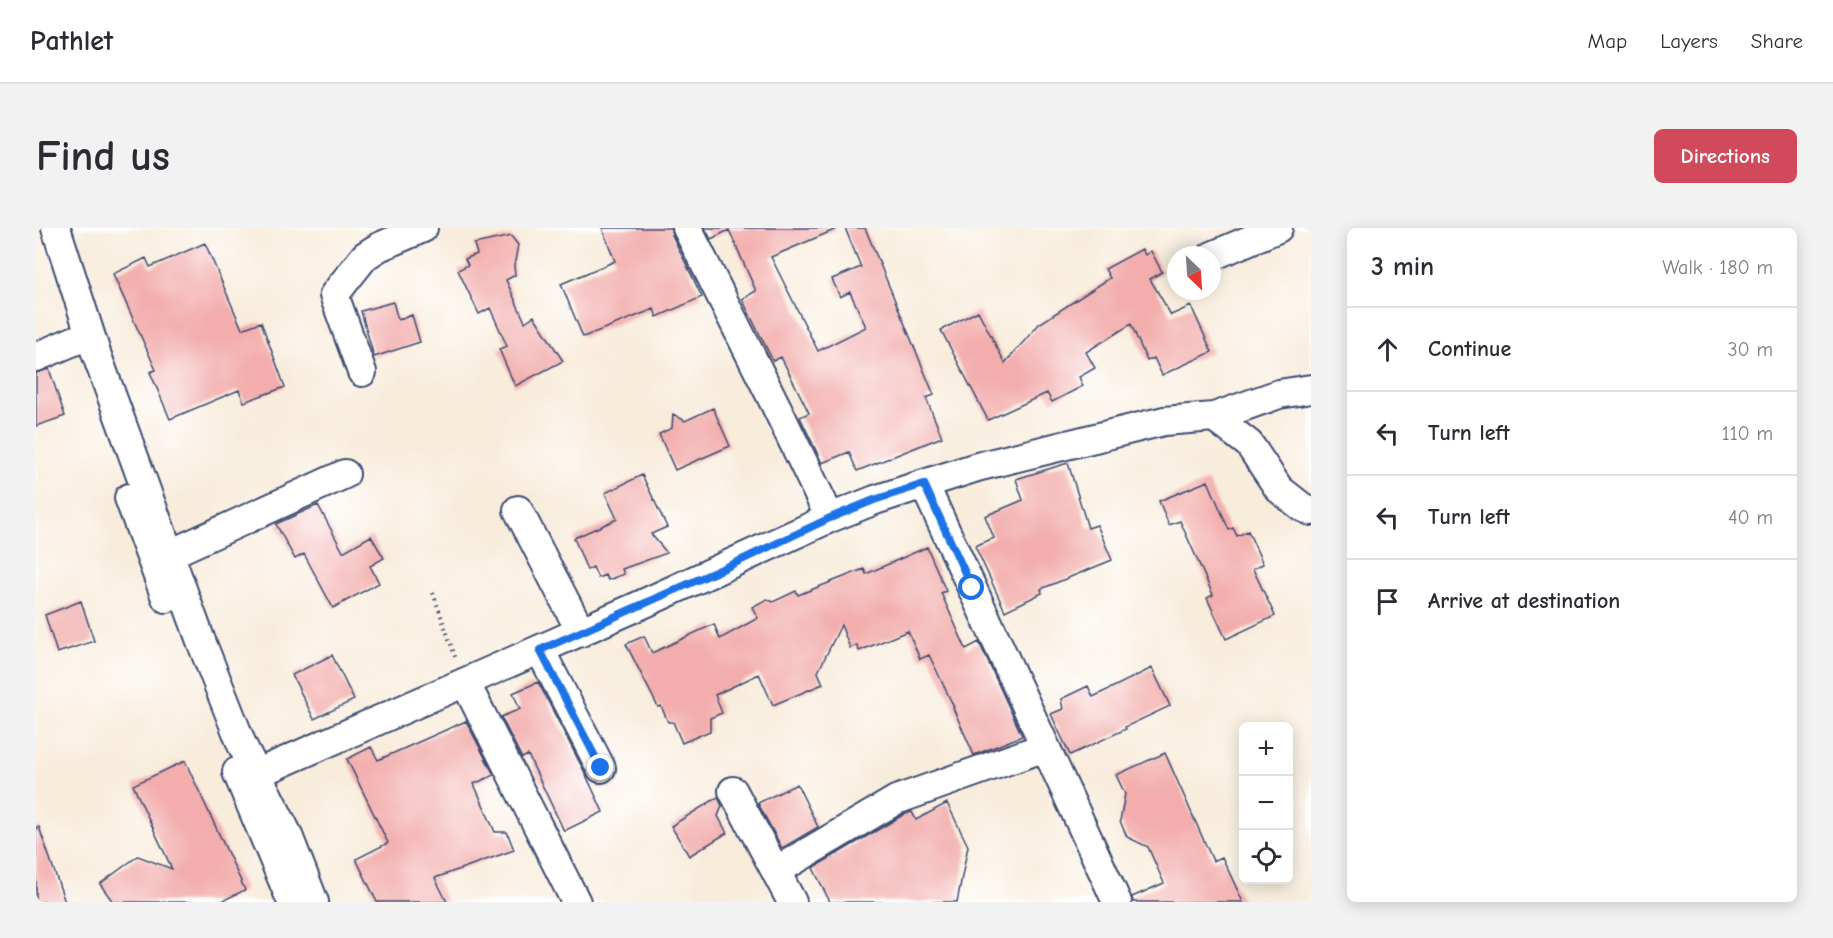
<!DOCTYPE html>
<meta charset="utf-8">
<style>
:root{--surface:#fff;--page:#f2f2f3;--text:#2b2b33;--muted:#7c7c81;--line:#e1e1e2;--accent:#d1495b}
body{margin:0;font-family:"Comic Neue",sans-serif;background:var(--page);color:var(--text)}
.controls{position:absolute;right:18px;bottom:18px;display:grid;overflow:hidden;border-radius:9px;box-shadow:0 3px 15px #0003}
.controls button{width:54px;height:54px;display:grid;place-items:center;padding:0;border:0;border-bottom:2px solid var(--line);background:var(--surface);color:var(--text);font:30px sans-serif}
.compass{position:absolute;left:1131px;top:18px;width:54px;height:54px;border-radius:50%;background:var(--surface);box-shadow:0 3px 15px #0003;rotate:155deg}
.stop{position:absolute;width:18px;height:18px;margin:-14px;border:4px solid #1a73e8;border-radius:50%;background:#fff}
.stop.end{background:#1a73e8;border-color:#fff;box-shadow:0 2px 6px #0008}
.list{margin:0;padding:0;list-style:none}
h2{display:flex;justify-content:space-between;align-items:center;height:78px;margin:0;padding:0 24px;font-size:26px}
h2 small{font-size:20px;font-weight:400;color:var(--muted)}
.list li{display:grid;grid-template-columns:39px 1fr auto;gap:18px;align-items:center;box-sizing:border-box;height:84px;padding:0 24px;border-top:2px solid var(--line)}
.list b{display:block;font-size:22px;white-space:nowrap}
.list em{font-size:20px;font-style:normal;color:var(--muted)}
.icon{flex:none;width:33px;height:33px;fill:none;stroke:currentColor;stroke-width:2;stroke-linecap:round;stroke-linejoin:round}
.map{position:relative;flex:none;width:1275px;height:674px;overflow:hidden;border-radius:9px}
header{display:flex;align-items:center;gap:36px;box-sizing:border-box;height:84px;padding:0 30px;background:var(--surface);border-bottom:2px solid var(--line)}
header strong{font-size:28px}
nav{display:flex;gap:33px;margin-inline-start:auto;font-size:21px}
.intro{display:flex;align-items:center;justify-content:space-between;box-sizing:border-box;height:144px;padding:0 36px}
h1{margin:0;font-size:42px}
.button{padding:15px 27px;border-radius:9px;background:var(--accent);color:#fff;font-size:21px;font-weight:700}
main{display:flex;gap:36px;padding:0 36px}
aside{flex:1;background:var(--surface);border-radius:9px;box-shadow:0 3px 15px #0003}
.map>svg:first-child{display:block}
.building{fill:#f2adac}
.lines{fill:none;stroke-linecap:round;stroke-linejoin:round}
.minor-casing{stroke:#3c4b71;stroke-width:32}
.path{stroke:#3c4b71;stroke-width:4;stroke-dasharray:1.5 4.5;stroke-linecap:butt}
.minor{stroke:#fff;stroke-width:28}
.route{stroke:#1a73e8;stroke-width:8}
</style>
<header>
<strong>Pathlet</strong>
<nav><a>Map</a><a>Layers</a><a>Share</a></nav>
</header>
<div class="intro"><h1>Find us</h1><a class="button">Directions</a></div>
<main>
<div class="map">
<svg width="1275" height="674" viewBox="0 0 1275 674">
<rect width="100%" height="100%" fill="#fff"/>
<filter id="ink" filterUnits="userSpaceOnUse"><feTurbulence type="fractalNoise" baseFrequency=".0167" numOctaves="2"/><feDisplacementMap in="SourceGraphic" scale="12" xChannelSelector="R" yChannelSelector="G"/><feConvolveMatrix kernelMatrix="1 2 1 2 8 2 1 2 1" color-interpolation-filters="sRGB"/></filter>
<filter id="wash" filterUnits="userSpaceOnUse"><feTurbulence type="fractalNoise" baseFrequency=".008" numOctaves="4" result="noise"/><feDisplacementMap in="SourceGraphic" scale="24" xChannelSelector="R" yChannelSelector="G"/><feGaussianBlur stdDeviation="1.35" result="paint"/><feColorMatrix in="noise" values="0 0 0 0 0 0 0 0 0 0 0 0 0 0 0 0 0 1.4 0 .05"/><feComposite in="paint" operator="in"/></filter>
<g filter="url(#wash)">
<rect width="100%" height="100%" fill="#f8ecdb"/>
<g id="blocks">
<path class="building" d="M 566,0 L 635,0 L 636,7 L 666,69 L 621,89 L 618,81 L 547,109 L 525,56 L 579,33 Z
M 669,0 L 803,0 L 735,29 L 782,123 L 830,99 L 814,64 L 804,69 L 796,51 L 825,39 L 809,0 L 829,0 L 898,167 L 890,170 L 906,209 L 821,243 L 813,224 L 786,235 L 764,189 L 773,185 L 745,129 L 737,133 L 706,71 L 720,63 L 693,2 L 675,11 Z
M 475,8 L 482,17 L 478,38 L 479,47 L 470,52 L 489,94 L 498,88 L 527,133 L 479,158 L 463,121 L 471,118 L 454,80 L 443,86 L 422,42 L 432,37 L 429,31 L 441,26 L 438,16 Z
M 169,15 L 206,101 L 225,94 L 249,159 L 208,174 L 203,162 L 134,191 L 114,144 L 120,142 L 77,46 L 110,30 L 114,39 Z
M 1106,21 L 1109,27 L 1115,23 L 1126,44 L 1114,51 L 1135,87 L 1155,78 L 1176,124 L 1126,147 L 1118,130 L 1111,133 L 1095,96 L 1050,124 L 1059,140 L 1043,149 L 1047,158 L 1016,174 L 1011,165 L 952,192 L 905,102 L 942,83 L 969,135 L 1003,96 L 1074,50 L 1069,41 Z
M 357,74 L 362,92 L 376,87 L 384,114 L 338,129 L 325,83 Z
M 13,141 L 29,188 L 0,198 L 0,145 Z
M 677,180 L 694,218 L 639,242 L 623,206 L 636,200 L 637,186 L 649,193 Z
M 1032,235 L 1052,300 L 1061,297 L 1076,332 L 1005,361 L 1006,365 L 969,383 L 939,318 L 958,310 L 949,288 L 987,272 L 980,251 Z
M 606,247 L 631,299 L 615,306 L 631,325 L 586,341 L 588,346 L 572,352 L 569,347 L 562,350 L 557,339 L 551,342 L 538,310 L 581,291 L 569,265 Z
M 1172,253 L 1193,302 L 1197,300 L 1201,308 L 1212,303 L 1227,336 L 1217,341 L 1239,388 L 1190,411 L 1171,370 L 1177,367 L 1144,293 L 1133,297 L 1123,273 Z
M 282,277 L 307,324 L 335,308 L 348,330 L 334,338 L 343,355 L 297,380 L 268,326 L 259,331 L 240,296 Z
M 891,319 L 910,363 L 905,365 L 930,421 L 943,414 L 986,508 L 938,527 L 917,480 L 918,479 L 893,427 L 884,431 L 872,403 L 823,423 L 821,417 L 814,420 L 805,397 L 782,444 L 787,456 L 737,477 L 723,446 L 679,467 L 686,485 L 674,490 L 674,503 L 646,515 L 637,494 L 632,494 L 625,478 L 622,479 L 590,416 L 608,408 L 616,425 L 678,396 L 684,411 L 722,390 L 716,379 L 731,371 L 737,374 L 760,363 L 762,367 L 828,341 L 830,346 Z
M 45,373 L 58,413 L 21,425 L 9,387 Z
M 296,427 L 318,472 L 278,491 L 256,447 Z
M 1116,440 L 1134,478 L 1089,499 L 1090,501 L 1034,527 L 1015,486 L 1027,481 L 1025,471 L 1052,458 L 1057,469 Z
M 502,454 L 549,545 L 567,584 L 528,603 L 492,527 L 486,530 L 465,489 L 484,481 L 477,465 Z
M 430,493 L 458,547 L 438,556 L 459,604 L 471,604 L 478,622 L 399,650 L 411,674 L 341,674 L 320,631 L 352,615 L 311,531 L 335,519 L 342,532 Z
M 1129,525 L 1177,633 L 1186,629 L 1207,674 L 1097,674 L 1096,669 L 1128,655 L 1112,619 L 1091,609 L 1084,593 L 1089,566 L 1080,547 Z
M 149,533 L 209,662 L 184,674 L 77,674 L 64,656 L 102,628 L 136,641 L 97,557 Z
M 761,556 L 782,599 L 746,620 L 722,575 Z
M 682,569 L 686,578 L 682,588 L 691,605 L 653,628 L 635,598 Z
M 911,575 L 932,618 L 921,674 L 794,674 L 777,640 L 867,587 L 876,584 L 880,592 Z
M 0,599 L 3,599 L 29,674 L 0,674 Z"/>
</g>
</g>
<g filter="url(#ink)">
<use href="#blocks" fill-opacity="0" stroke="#3c4b71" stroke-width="1.5"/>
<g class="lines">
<g class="minor-casing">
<path id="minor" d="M 20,0 L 60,125 L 165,413 L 206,517 L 251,605 L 278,674
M 651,0 L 740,178 L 794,290 L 839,272 L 888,256
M 1176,28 L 1242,0
M 0,129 L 40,112
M 326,144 L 298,67 L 329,28 L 343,19 L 387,0
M 1178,189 L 1243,166 L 1275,161
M 93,270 L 130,370
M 482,282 L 545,404
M 134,326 L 309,246
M 504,422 L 565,540
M 429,454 L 540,674
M 201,544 L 256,674
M 220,546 L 598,380 L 794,290
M 697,563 L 756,674
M 740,643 L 860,572 L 1009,519
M 1081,674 L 888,256 L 941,239 L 1128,193 L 1178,189 L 1213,216 L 1243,261 L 1266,279 L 1275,283"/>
</g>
<path class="path" d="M 397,365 L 420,431"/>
<use href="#minor" class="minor"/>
</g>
</g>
<g class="lines" filter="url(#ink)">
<path class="route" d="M 565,540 L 504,422 L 695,337 L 794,290 L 838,272 L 888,256 L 936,360"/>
</g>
</svg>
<div class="controls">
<button>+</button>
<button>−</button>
<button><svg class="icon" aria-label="locate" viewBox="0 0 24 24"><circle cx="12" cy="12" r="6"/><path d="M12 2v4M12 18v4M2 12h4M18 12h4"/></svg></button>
</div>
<svg class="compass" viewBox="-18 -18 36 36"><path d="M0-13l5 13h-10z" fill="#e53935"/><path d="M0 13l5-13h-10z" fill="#7c7c81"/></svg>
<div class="stop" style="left:936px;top:360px"></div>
<div class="stop end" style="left:565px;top:540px"></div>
</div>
<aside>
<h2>3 min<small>Walk · 180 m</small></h2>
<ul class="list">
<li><svg class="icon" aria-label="ahead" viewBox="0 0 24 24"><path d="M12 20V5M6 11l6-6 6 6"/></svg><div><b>Continue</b></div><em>30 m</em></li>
<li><svg class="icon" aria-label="left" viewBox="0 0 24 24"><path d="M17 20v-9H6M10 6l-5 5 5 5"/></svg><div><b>Turn left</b></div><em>110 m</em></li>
<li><svg class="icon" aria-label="left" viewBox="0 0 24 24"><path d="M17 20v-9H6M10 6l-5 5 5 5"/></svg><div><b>Turn left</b></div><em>40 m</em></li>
<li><svg class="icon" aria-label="arrive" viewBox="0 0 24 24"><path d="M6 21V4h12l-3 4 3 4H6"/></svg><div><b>Arrive at destination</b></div></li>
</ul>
</aside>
</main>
